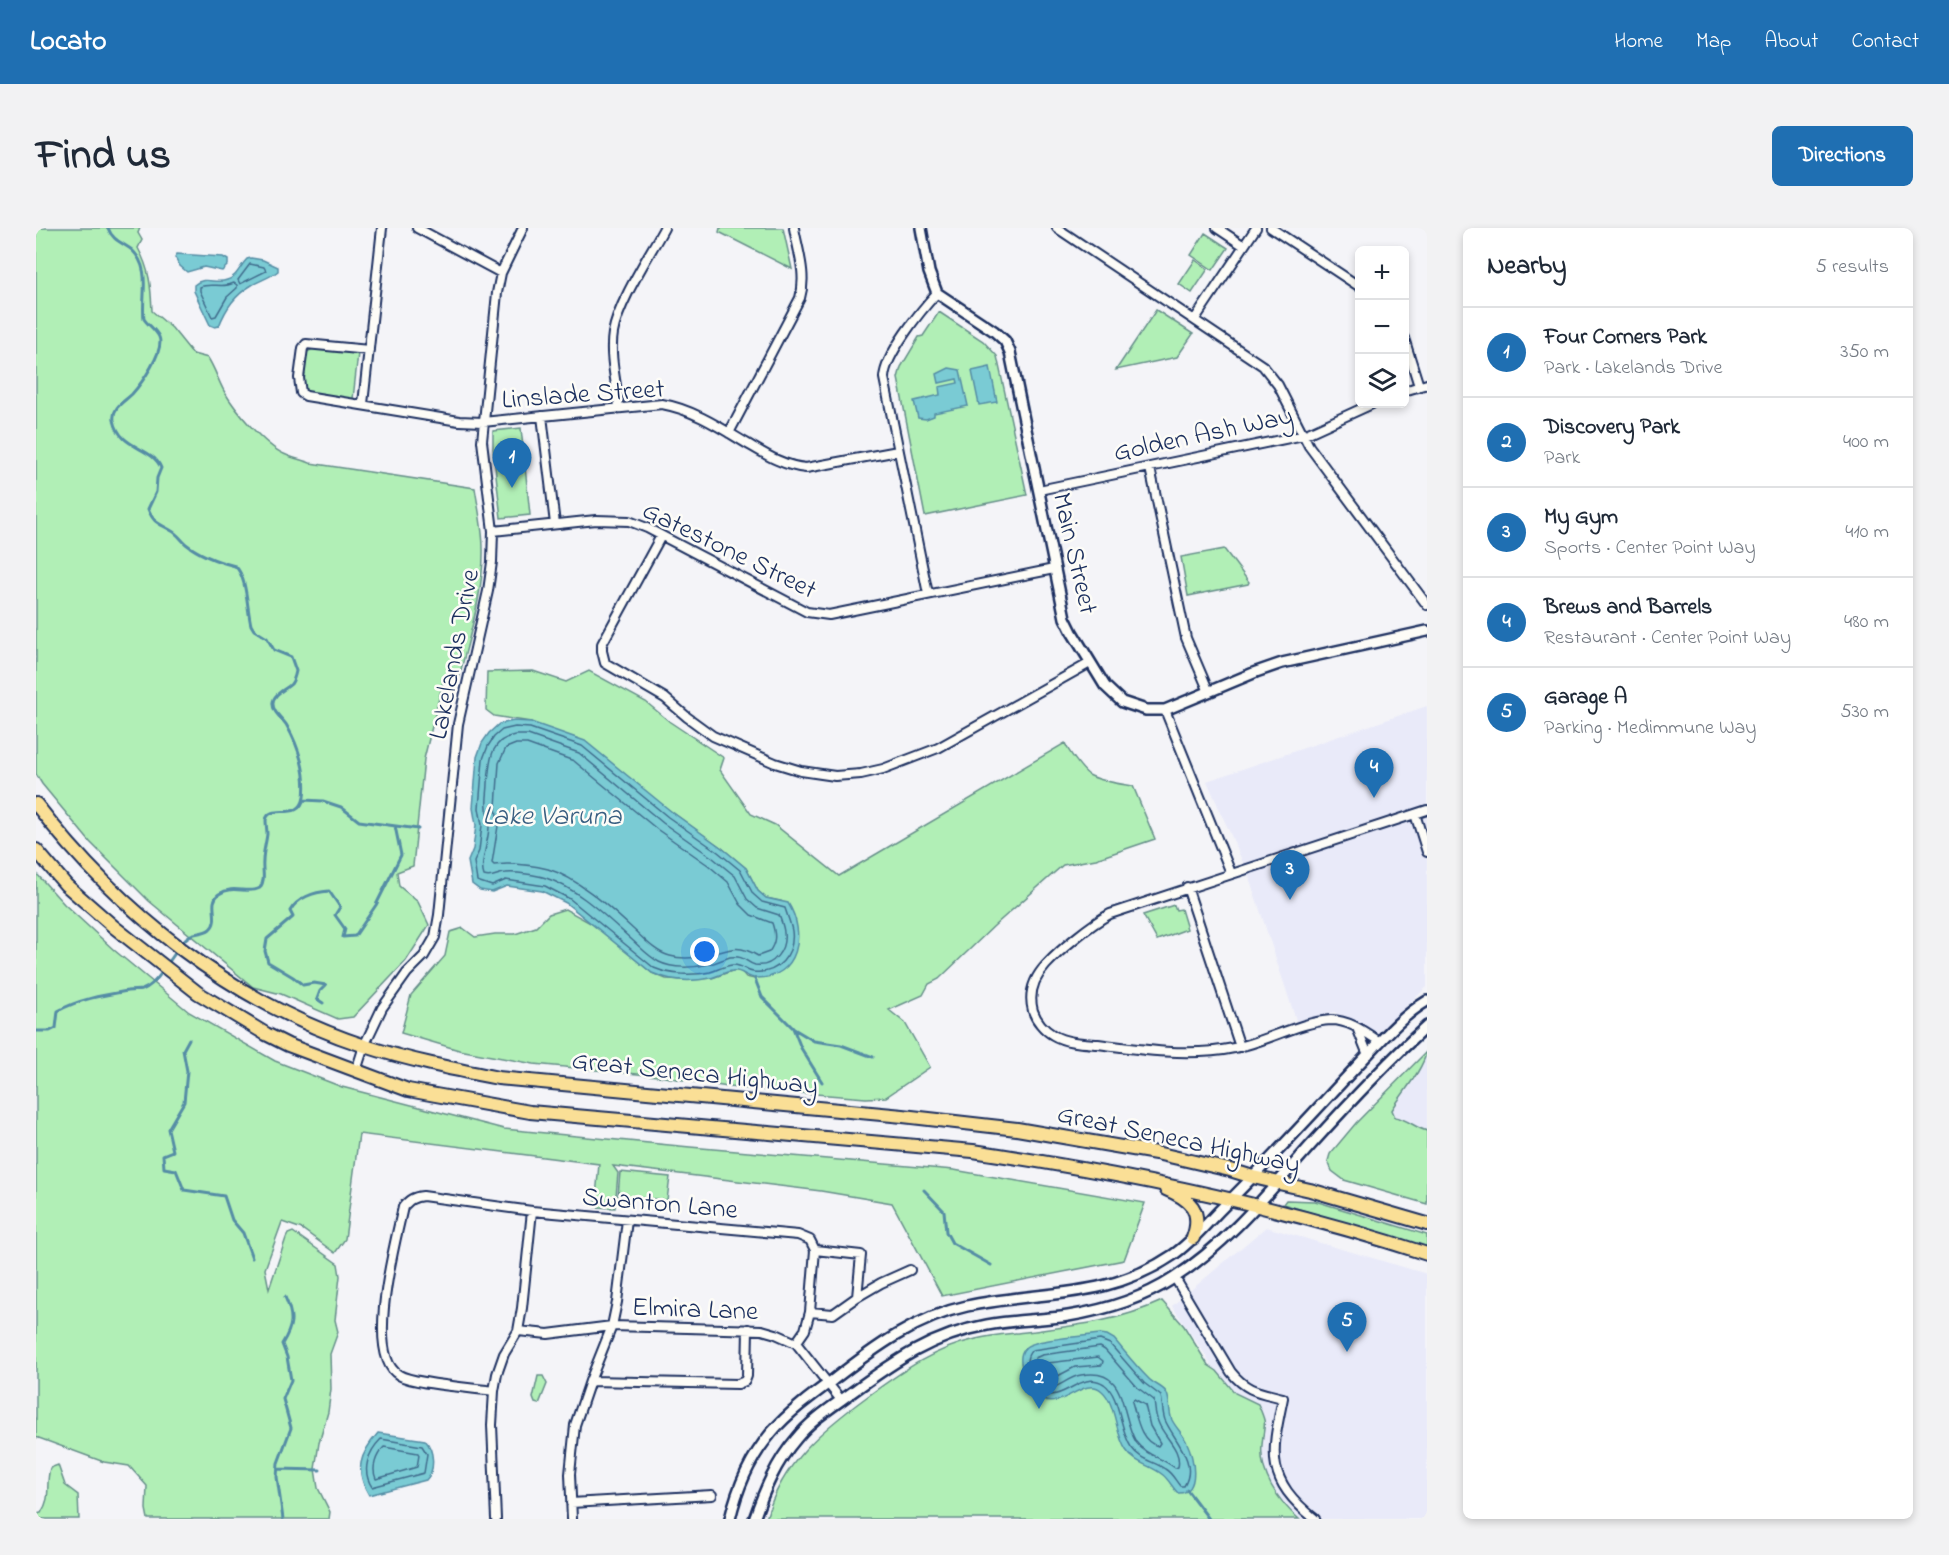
<!DOCTYPE html>
<meta charset="utf-8">
<style>
:root{--surface:#fff;--page:#f2f2f3;--text:#1f2937;--muted:#747a83;--line:#e0e1e3;--accent:#1f6fb2}
body{margin:0;font-family:"Indie Flower",sans-serif;background:var(--page);color:var(--text)}
.controls{position:absolute;right:18px;top:18px;display:grid;overflow:hidden;border-radius:9px;box-shadow:0 3px 9px #0003}
.controls button{width:54px;height:54px;display:grid;place-items:center;padding:0;border:0;border-bottom:2px solid var(--line);background:var(--surface);color:var(--text);font:30px sans-serif}
.you{position:absolute;left:669px;top:724px;width:21px;height:21px;margin:-15px;border:4px solid #fff;border-radius:50%;background:#1a73e8;box-shadow:0 0 0 9px #1a73e833}
.badge{display:grid;place-items:center;width:39px;height:39px;border-radius:50%;background:var(--accent);color:#fff;font-size:20px;font-weight:700}
.pin{position:absolute;translate:-50% -50px;filter:drop-shadow(0 2px 3px #0008)}
.pin::after{content:'';position:absolute;top:32px;width:21px;height:18px;background:inherit;clip-path:polygon(0 0,100% 0,50% 100%)}
.list{margin:0;padding:0;list-style:none}
h2{display:flex;justify-content:space-between;align-items:center;height:78px;margin:0;padding:0 24px;font-size:26px}
h2 small{font-size:20px;font-weight:400;color:var(--muted)}
.list li{display:grid;grid-template-columns:39px 1fr auto;gap:18px;align-items:center;box-sizing:border-box;height:90px;padding:0 24px;border-top:2px solid var(--line)}
.list b{display:block;font-size:22px;white-space:nowrap}
.list p{margin:0;font-size:20px;white-space:nowrap;color:var(--muted)}
.list em{font-size:20px;font-style:normal;color:var(--muted)}
.icon{flex:none;width:33px;height:33px;fill:none;stroke:currentColor;stroke-width:2;stroke-linecap:round;stroke-linejoin:round}
.map{position:relative;flex:none;width:1391px;height:1291px;overflow:hidden;border-radius:9px}
header{display:flex;align-items:center;gap:36px;box-sizing:border-box;height:84px;padding:0 30px;background:var(--accent);color:#fff}
header strong{font-size:28px}
nav{display:flex;gap:33px;margin-inline-start:auto;font-size:21px}
.intro{display:flex;align-items:center;justify-content:space-between;box-sizing:border-box;height:144px;padding:0 36px}
h1{margin:0;font-size:42px}
.button{padding:15px 27px;border-radius:9px;background:var(--accent);color:#fff;font-size:21px;font-weight:700}
main{display:flex;gap:36px;padding:0 36px}
aside{flex:1;background:var(--surface);border-radius:9px;box-shadow:0 3px 9px #0003}
.map>svg:first-child{display:block}
.built{fill:#e9eaf9}
.green{fill:#b1efb6;stroke:#668f8a;stroke-width:1.5}
.water{fill:#7acbd4;stroke:#548da5;stroke-width:1.5}
.lines{fill:none;stroke-linecap:round;stroke-linejoin:round}
.shore{stroke:#416d8d;stroke-width:1.5}
.stream{stroke:#548da5;stroke-width:3}
.minor-casing{stroke:#1b2f5e;stroke-width:12}
.tertiary-casing{stroke:#1b2f5e;stroke-width:14}
.primary-casing{stroke:#1b2f5e;stroke-width:16}
.minor{stroke:#fdfcf7;stroke-width:8}
.tertiary{stroke:#fdfcf7;stroke-width:9}
.primary{stroke:#fadf96;stroke-width:12}
.labels{text-anchor:middle;stroke-width:5;stroke-linejoin:round;paint-order:stroke}
.street-label{font-size:27px;fill:#1b2f5e;stroke:#fdfcf7}
.water-label{font-size:28px;font-style:italic;fill:#385e81;stroke:#fdfcf7}
</style>
<header>
<strong>Locato</strong>
<nav><a>Home</a><a>Map</a><a>About</a><a>Contact</a></nav>
</header>
<div class="intro"><h1>Find us</h1><a class="button">Directions</a></div>
<main>
<div class="map">
<svg width="1391" height="1291" viewBox="0 0 1391 1291">
<rect width="100%" height="100%" fill="#f4f4f8"/>
<filter id="ink" filterUnits="userSpaceOnUse"><feTurbulence type="fractalNoise" baseFrequency=".0167" numOctaves="2"/><feDisplacementMap in="SourceGraphic" scale="12" xChannelSelector="R" yChannelSelector="G"/><feConvolveMatrix kernelMatrix="1 2 1 2 8 2 1 2 1" color-interpolation-filters="sRGB"/></filter>
<g filter="url(#ink)">
<path class="built" d="M 1391,478 L 1391,759 L 1327,818 L 1299,784 L 1261,795 L 1212,646 L 1171,553 Z
M 1391,824 L 1391,973 L 1308,942 Z
M 1230,999 L 1391,1046 L 1391,1291 L 1260,1291 L 1246,1278 L 1226,1242 L 1170,1128 L 1136,1078 Z"/>
<path class="green" d="M 0,0 L 104,0 L 102,5 L 106,12 L 102,20 C 114,42 115,59 116,83 L 136,100 L 157,126 L 172,130 C 179,141 182,152 188,163 C 199,182 228,217 248,226 C 256,230 266,232 274,235 L 439,260 C 442,280 447,301 447,321 C 448,364 433,408 423,450 L 407,454 L 388,531 L 377,638 L 361,644 L 363,658 L 382,674 L 393,697 L 370,733 L 317,789 L 302,791 L 245,766 L 217,759 L 113,673 L 54,614 L 6,556 L 0,546 Z
M 684,0 L 747,0 L 756,41 L 683,4 Z
M 1169,5 L 1192,20 L 1177,42 L 1155,27 Z
M 1159,32 L 1172,41 L 1156,65 L 1143,56 Z
M 1120,82 L 1157,106 L 1141,129 L 1080,142 Z
M 903,84 L 947,113 L 961,128 L 991,267 L 889,288 L 862,150 L 865,139 L 883,109 L 887,108 Z
M 279,120 L 322,125 L 317,171 L 275,165 L 266,160 L 265,156 L 269,125 Z
M 485,200 L 494,287 L 465,290 L 457,221 L 457,203 Z
M 1188,321 L 1213,354 L 1212,356 L 1152,368 L 1145,329 Z
M 497,443 L 530,454 L 553,443 L 610,474 L 634,494 L 688,530 L 684,542 L 715,586 L 739,597 L 803,648 L 1029,515 C 1032,523 1046,542 1053,547 C 1063,553 1085,556 1097,558 L 1119,611 L 1060,631 L 1027,637 L 958,698 L 903,751 L 893,756 L 887,767 L 853,782 L 869,795 L 894,839 L 850,869 L 830,870 L 692,859 L 622,848 L 498,836 L 423,822 L 365,805 L 375,767 L 409,728 L 414,704 L 427,700 L 439,709 L 459,706 L 479,706 L 500,699 L 513,686 L 529,681 L 560,698 L 616,745 L 630,751 L 655,752 L 676,750 L 699,742 L 705,743 L 710,749 L 719,751 L 745,673 L 730,670 L 722,663 L 710,640 L 686,620 L 636,584 L 495,494 L 458,488 L 450,482 L 451,444 Z
M 0,645 L 28,676 L 78,722 L 153,784 L 239,833 L 306,859 L 468,901 L 654,919 L 918,942 L 1109,975 L 1088,1032 L 906,1068 L 856,975 L 785,963 L 577,938 L 582,945 L 579,980 L 559,979 L 563,936 L 323,906 L 309,1011 L 299,1025 L 266,1001 L 246,994 L 229,1041 L 233,1061 L 250,1010 L 252,1006 L 257,1004 L 302,1036 L 304,1048 L 299,1092 L 302,1104 L 294,1126 L 295,1161 L 292,1184 L 283,1215 L 279,1241 L 282,1260 L 294,1284 L 293,1291 L 112,1291 L 110,1281 L 111,1258 L 93,1238 L 68,1234 L 0,1209 Z
M 1138,677 L 1140,682 L 1145,681 L 1151,701 L 1121,712 L 1107,687 Z
M 1391,823 C 1385,845 1368,862 1356,882 L 1359,889 C 1371,891 1378,899 1391,903 L 1391,976 L 1308,952 L 1296,943 L 1292,933 L 1294,926 L 1320,895 Z
M 584,944 L 634,949 L 631,972 L 582,968 Z
M 1250,972 L 1279,973 L 1391,1007 L 1391,1020 L 1247,976 Z
M 1126,1073 L 1148,1098 L 1172,1137 L 1181,1143 L 1199,1165 L 1222,1176 C 1232,1199 1228,1193 1226,1217 C 1223,1245 1242,1273 1263,1291 L 730,1291 C 746,1234 787,1201 832,1168 C 868,1142 897,1121 940,1111 C 956,1107 973,1106 990,1104 C 1038,1098 1081,1094 1126,1073 Z
M 502,1148 L 507,1148 L 511,1156 L 503,1176 L 499,1175 L 497,1170 Z
M 22,1237 L 29,1257 L 42,1267 L 43,1291 L 0,1291 L 0,1286 L 5,1285 C 16,1268 9,1259 14,1240 Z"/>
<path class="water" d="M 141,26 L 187,29 L 192,32 L 192,37 L 186,43 L 168,39 L 151,44 L 144,38 L 139,29 Z
M 215,30 L 227,32 L 242,39 L 242,43 C 235,49 225,52 216,57 C 199,67 190,80 183,98 L 179,99 L 174,97 L 158,63 L 158,57 C 169,47 179,57 191,52 C 201,49 204,38 211,31 Z
M 954,139 L 961,174 L 943,177 L 936,143 Z
M 913,140 L 924,142 L 932,178 L 898,185 L 898,188 L 890,191 L 882,190 L 878,173 L 904,167 L 903,159 L 922,155 L 921,151 L 903,155 L 901,146 Z
M 478,493 L 495,494 L 549,513 L 636,584 L 686,620 L 710,640 L 722,663 L 730,670 L 752,675 C 771,705 763,750 721,750 C 711,751 706,741 696,743 C 689,744 682,748 675,750 C 655,754 634,753 616,745 L 530,675 L 506,663 L 471,658 L 456,664 L 444,662 L 436,656 L 432,633 L 437,621 L 440,597 L 437,580 L 441,529 L 446,515 L 453,505 L 463,496 Z
M 1064,1106 L 1071,1107 L 1078,1111 C 1089,1124 1100,1138 1112,1150 C 1117,1156 1126,1158 1130,1164 C 1135,1172 1132,1183 1136,1192 C 1140,1200 1147,1206 1151,1215 C 1158,1229 1165,1266 1142,1265 C 1136,1259 1133,1252 1127,1247 C 1115,1237 1099,1236 1090,1222 C 1079,1206 1080,1175 1066,1163 C 1049,1147 1026,1182 1007,1172 C 997,1166 992,1156 988,1146 C 985,1138 982,1127 989,1120 C 997,1111 1049,1108 1064,1106 Z
M 342,1205 L 389,1212 C 398,1222 400,1242 390,1252 L 333,1267 C 318,1242 324,1226 342,1205 Z"/>
<g class="lines">
<path class="shore" d="M 214,36 L 228,39 L 230,43 L 204,56 L 202,52 Z
M 198,55 L 201,57 L 201,60 L 191,69 L 180,88 L 176,89 L 164,63 L 164,59 C 175,54 186,61 198,55 Z
M 479,499 L 494,500 L 546,518 L 632,589 L 682,624 L 705,643 L 717,666 L 726,674 L 749,680 C 751,687 755,696 756,703 C 759,726 742,747 717,744 C 709,743 706,736 696,737 C 688,738 681,742 674,744 C 656,748 635,747 618,740 L 534,671 L 509,658 L 470,652 L 456,658 L 441,653 L 438,634 L 443,623 L 446,597 L 443,580 L 447,531 L 452,518 L 458,509 L 466,502 Z
M 479,507 L 492,507 L 543,525 L 627,595 L 677,630 L 699,648 L 711,671 L 721,680 L 743,687 C 745,693 748,699 748,705 C 750,721 738,740 719,737 C 710,735 709,727 694,729 C 687,731 680,735 673,736 C 658,740 637,741 623,734 C 613,729 604,719 595,711 C 570,689 543,661 510,650 C 500,647 481,644 470,645 C 461,645 457,651 448,648 C 443,635 453,614 453,598 C 453,591 451,585 451,579 C 450,571 452,563 452,555 C 454,534 453,512 479,507 Z
M 480,516 L 491,516 L 538,533 L 622,602 L 672,637 L 692,654 L 704,676 L 715,687 L 736,695 C 740,707 740,714 733,724 L 722,728 C 700,714 691,723 670,728 C 659,730 644,731 634,728 C 620,725 607,710 597,701 C 574,680 542,650 512,641 C 500,638 483,636 471,636 C 466,636 462,637 458,637 L 456,635 L 462,598 L 460,579 L 463,535 L 470,520 Z
M 1064,1112 L 1074,1116 L 1108,1155 L 1125,1168 C 1127,1176 1126,1184 1129,1192 C 1137,1211 1163,1234 1148,1258 L 1144,1258 C 1139,1252 1136,1245 1129,1241 C 1117,1233 1104,1232 1095,1219 C 1084,1203 1084,1167 1068,1156 C 1042,1139 1019,1188 1000,1155 C 997,1150 993,1144 992,1139 C 990,1132 991,1127 996,1122 Z
M 1064,1119 L 1069,1122 L 1102,1160 L 1118,1172 C 1119,1180 1119,1188 1123,1196 C 1129,1210 1146,1222 1142,1239 L 1139,1240 C 1127,1230 1109,1227 1100,1214 C 1083,1186 1093,1138 1045,1147 C 1033,1149 1025,1158 1015,1160 C 1005,1154 999,1141 999,1130 L 1006,1127 Z
M 1062,1129 L 1067,1133 L 1066,1137 L 1039,1139 L 1018,1150 L 1015,1149 L 1010,1139 L 1012,1135 Z
M 1098,1171 L 1109,1177 L 1114,1198 L 1124,1215 L 1122,1218 C 1104,1214 1101,1190 1096,1174 Z
M 345,1211 L 386,1218 L 391,1226 L 388,1245 L 336,1259 C 325,1243 332,1224 345,1211 Z
M 348,1219 L 382,1225 L 383,1227 L 381,1239 L 340,1251 C 335,1240 340,1227 348,1219 Z"/>
<path class="stream" d="M 72,0 C 76,12 87,15 96,22 C 116,41 105,68 108,91 C 112,97 120,102 123,109 C 129,123 105,156 96,166 C 88,174 76,179 78,192 C 84,222 116,218 125,240 L 121,250 L 120,264 L 112,281 C 118,296 123,295 136,303 C 142,306 145,312 150,316 C 164,327 183,334 199,338 C 211,348 211,381 215,397 L 218,402 L 231,410 L 238,422 L 255,429 L 260,443 C 259,448 258,452 255,456 C 249,462 237,466 237,475 C 236,484 247,491 251,498 C 263,519 271,545 268,569 C 264,595 234,574 230,592 C 230,597 231,602 231,606 C 230,615 227,624 227,633 C 226,643 230,651 224,660 C 211,667 198,656 183,666 C 171,675 185,691 174,701 C 165,708 156,701 146,715
M 268,572 L 287,573 L 305,579 L 323,593 L 382,601
M 130,738 L 142,721
M 719,751 L 726,769 L 757,800 L 765,820 L 786,854
M 287,775 L 281,771 L 284,763 L 290,757 L 278,755 L 267,757 L 257,749 L 232,734 L 229,723 L 231,711 L 257,689 L 254,683 C 261,670 278,664 293,663 L 304,679 L 299,687 L 309,701 L 307,709 L 319,708 L 340,677 L 365,627 L 359,598
M 758,801 L 778,813 L 805,817 L 837,829
M 0,803 L 14,803 L 20,800 L 22,783 C 43,771 68,767 91,763 C 96,762 101,763 106,762 C 115,759 122,750 127,743
M 153,811 L 147,822 L 151,843 L 148,874 L 132,901 L 137,923 L 127,927 L 128,940 L 140,942 L 148,962 L 188,968 L 196,992 L 207,1005 L 216,1030
M 888,962 L 908,983 L 910,1004 L 916,1015 L 955,1037
M 242,1241 L 284,1242
M 1151,1262 L 1173,1291
M 247,1291 L 241,1249 L 242,1235 L 255,1200 L 247,1171 L 255,1152 L 251,1129 L 246,1116 C 257,1098 258,1089 249,1069"/>
<g class="minor-casing">
<path id="minor" d="M 381,0 L 465,45
M 1021,0 L 1227,138 L 1242,157 L 1273,218 L 1391,377
M 1181,0 L 1208,18
M 1235,0 L 1324,59
M 1159,91 L 1220,0
M 1368,110 L 1383,158
M 333,122 L 270,116 L 267,120 L 263,150 L 265,165 L 270,168 L 423,193 L 447,194 L 626,176 C 656,181 685,200 710,215 C 729,226 747,238 770,240 L 862,223
M 1368,163 L 1391,156
M 327,176 L 346,0
M 583,180 C 581,156 573,129 577,105 C 582,75 613,28 628,0
M 506,188 L 519,296
M 693,205 L 764,70 C 771,47 762,23 758,0
M 1114,240 L 1150,410 L 1173,464
M 1003,262 L 1268,207 L 1336,176
M 457,303 L 560,292 L 593,293 L 611,300 L 771,384 L 793,387 L 1018,341
M 625,308 L 566,416 L 566,423 L 569,435 L 629,470 L 651,489 L 677,508 L 739,535 L 765,543 L 799,548 L 825,546 L 847,541 L 902,520 L 1054,435
M 892,366 L 848,150 C 849,127 885,82 901,65
M 1129,482 L 1195,645
M 1379,586 L 1391,624
M 1151,659 L 1204,819
M 1322,802 L 1332,827
M 1344,814 C 1329,804 1313,792 1295,792 C 1263,794 1230,814 1198,820 C 1155,829 1105,822 1062,816 C 1047,815 1030,815 1017,807 C 1008,802 1000,792 997,783 C 992,765 998,750 1010,737 C 1025,721 1055,696 1074,686 L 1391,582
M 320,843 L 328,818 L 346,780 L 371,745 L 388,728 L 399,709 L 403,687 L 422,496 L 452,363 L 456,334 L 457,303 L 446,213 L 461,65 L 465,45 L 487,0
M 1139,1050 L 1195,1144 C 1211,1164 1224,1164 1247,1170 C 1235,1227 1229,1251 1279,1291
M 821,1069 L 845,1055 L 874,1042
M 774,1084 L 797,1086 L 821,1069 L 825,1027 L 779,1022
M 482,1103 L 512,1106 L 576,1098 L 726,1102 L 740,1106 L 760,1115 L 805,1172
M 554,1153 L 702,1156 L 709,1153 L 711,1148 L 712,1101
M 458,1163 C 436,1160 378,1156 363,1147 C 328,1127 360,1012 367,979 C 373,972 377,969 387,968 L 496,983 L 762,1007 L 774,1012 L 779,1022 L 774,1084 L 769,1102 L 760,1115
M 535,1275 L 676,1267
M 460,1291 L 456,1197 L 458,1163 L 461,1146 L 468,1126 L 482,1103 L 486,1080 L 496,983
M 536,1291 L 534,1246 L 539,1197 L 554,1153 L 576,1098 L 581,1074 L 591,992"/>
</g>
<g class="tertiary-casing">
<path id="tertiary" d="M 885,0 L 893,44 L 901,65 L 958,103 L 969,113 L 974,124 L 1029,390 L 1036,404 L 1069,458 L 1086,474 L 1110,482 L 1129,482 L 1220,444 L 1246,435 L 1391,403
M 694,1291 C 701,1261 715,1229 735,1205 C 753,1184 775,1168 797,1152 C 838,1120 880,1089 931,1078 C 1006,1062 1069,1073 1137,1027 C 1156,1014 1170,996 1186,980 C 1233,934 1277,885 1321,838 C 1343,815 1364,789 1391,773
M 718,1291 C 728,1263 740,1234 760,1211 C 775,1192 796,1179 815,1165 C 859,1133 896,1107 951,1097 C 978,1092 1005,1092 1032,1088 C 1069,1082 1106,1071 1138,1050 C 1192,1015 1232,965 1274,918 C 1311,877 1350,835 1391,798"/>
</g>
<g class="primary-casing">
<path id="primary" d="M 0,576 C 84,685 197,775 329,818 C 372,832 417,841 462,850 L 867,888 L 981,901 L 1120,925 L 1194,942 L 1217,949 L 1274,962 L 1391,996
M 0,622 L 30,657 L 78,699 L 162,765 L 230,806 L 252,817 L 372,862 L 494,884 L 937,923 C 1092,946 1242,977 1391,1026
M 1130,961 C 1154,971 1167,982 1157,1010"/>
</g>
<use href="#minor" class="minor"/>
<use href="#tertiary" class="tertiary"/>
<use href="#primary" class="primary"/>
</g>
</g>
<g class="labels">
<g class="street-label">
<text transform="translate(547 165) rotate(-4)" y="9">Linslade Street</text>
<text transform="translate(1167 205) rotate(-12)" y="9">Golden Ash Way</text>
<text transform="translate(694 321) rotate(26)" y="9">Gatestone Street</text>
<text transform="translate(1040 325) rotate(77)" y="9">Main Street</text>
<text transform="translate(417 426) rotate(-79)" y="9">Lakelands Drive</text>
<text transform="translate(659 844) rotate(6)" y="9">Great Seneca Highway</text>
<text transform="translate(1143 910) rotate(12)" y="9">Great Seneca Highway</text>
<text transform="translate(624 974) rotate(5)" y="9">Swanton Lane</text>
<text transform="translate(659 1080) rotate(2)" y="9">Elmira Lane</text>
</g>
<g class="water-label">
<text x="516" y="596">Lake Varuna</text>
</g>
</g>
</svg>
<div class="controls">
<button>+</button>
<button>−</button>
<button><svg class="icon" aria-label="layers" viewBox="0 0 24 24"><path d="M12 4l9 5-9 5-9-5zM3 14l9 5 9-5"/></svg></button>
</div>
<div class="you"></div>
<div class="pin badge" style="left:476px;top:260px">1</div>
<div class="pin badge" style="left:1003px;top:1181px">2</div>
<div class="pin badge" style="left:1254px;top:672px">3</div>
<div class="pin badge" style="left:1338px;top:570px">4</div>
<div class="pin badge" style="left:1311px;top:1124px">5</div>
</div>
<aside>
<h2>Nearby<small>5 results</small></h2>
<ul class="list">
<li><span class="badge">1</span><div><b>Four Corners Park</b><p>Park · Lakelands Drive</p></div><em>350 m</em></li>
<li><span class="badge">2</span><div><b>Discovery Park</b><p>Park</p></div><em>400 m</em></li>
<li><span class="badge">3</span><div><b>My Gym</b><p>Sports · Center Point Way</p></div><em>410 m</em></li>
<li><span class="badge">4</span><div><b>Brews and Barrels</b><p>Restaurant · Center Point Way</p></div><em>480 m</em></li>
<li><span class="badge">5</span><div><b>Garage A</b><p>Parking · Medimmune Way</p></div><em>530 m</em></li>
</ul>
</aside>
</main>
